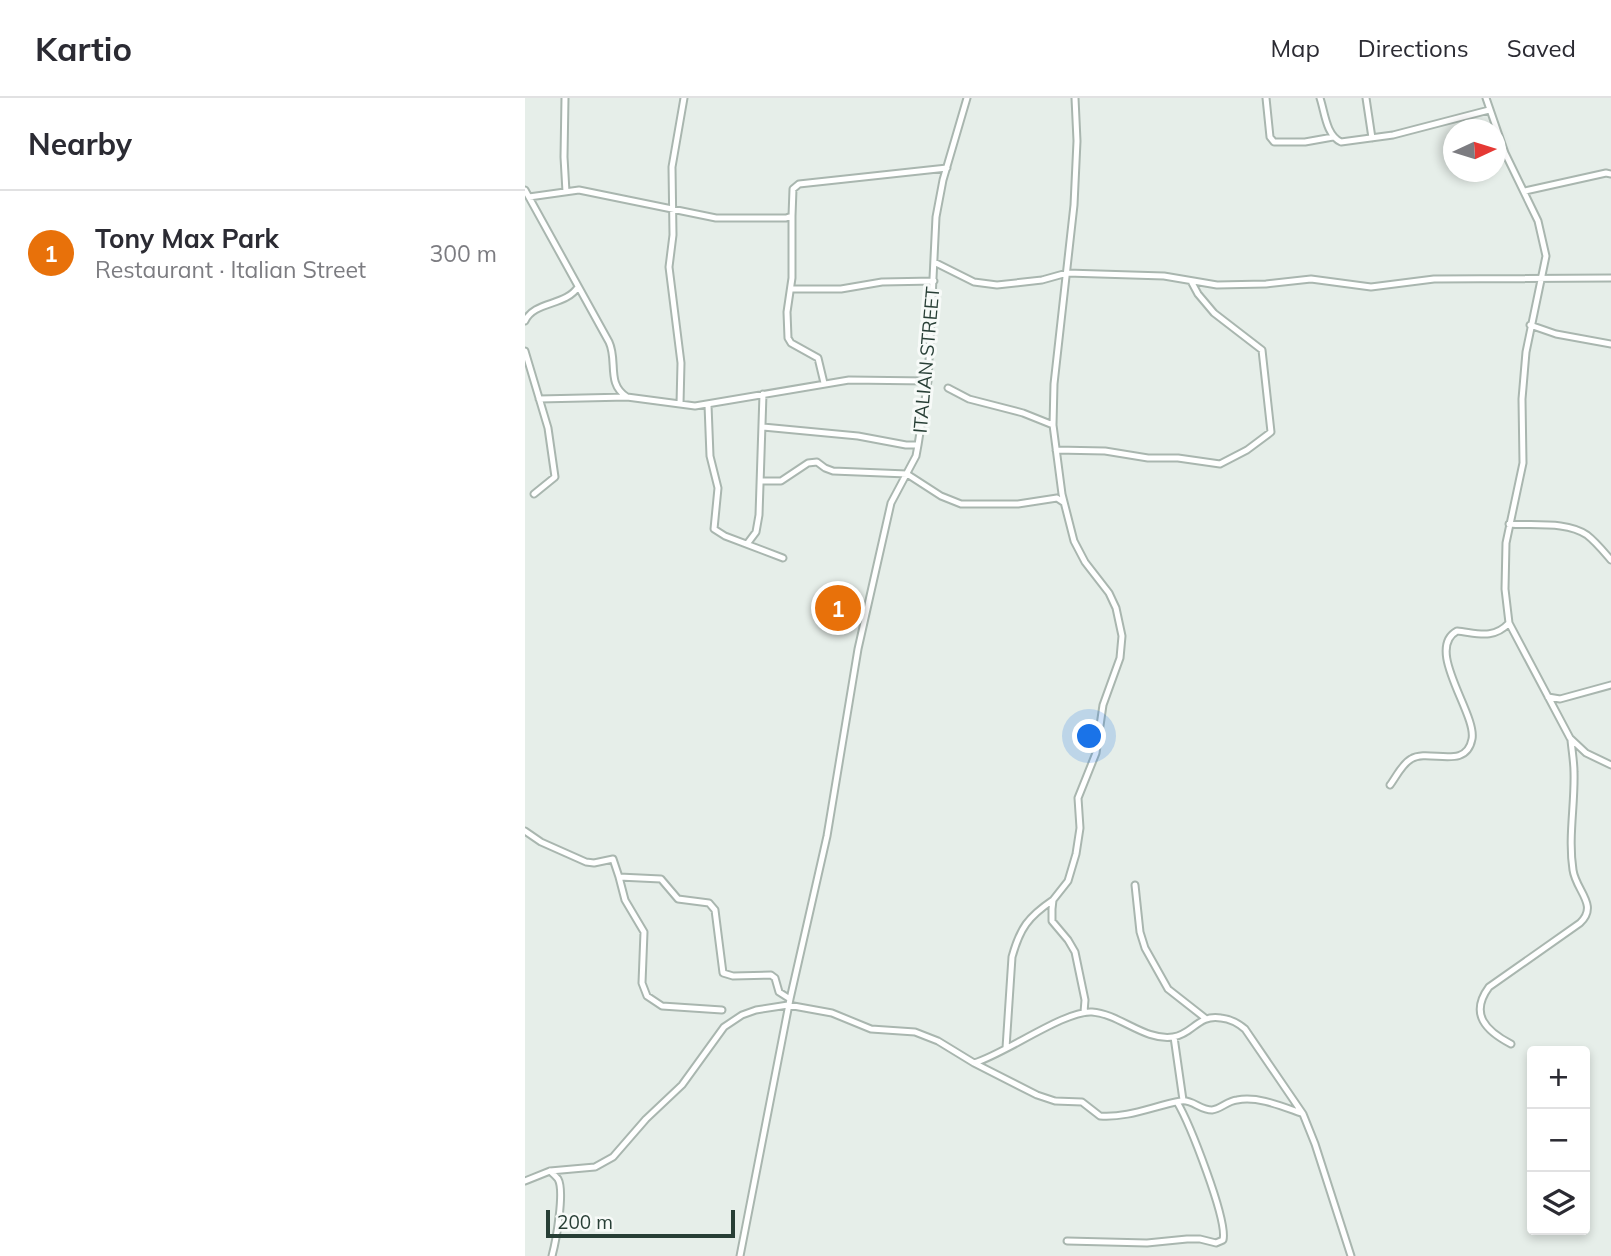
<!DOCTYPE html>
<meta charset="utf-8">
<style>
:root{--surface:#fff;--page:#f2f2f3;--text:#2b2b33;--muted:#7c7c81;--line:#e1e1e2;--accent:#0b8043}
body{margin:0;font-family:Mulish,sans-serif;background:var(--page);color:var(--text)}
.controls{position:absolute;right:21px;bottom:21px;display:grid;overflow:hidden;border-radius:7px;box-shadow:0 4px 10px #0003}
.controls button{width:63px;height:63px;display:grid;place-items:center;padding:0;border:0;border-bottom:2px solid var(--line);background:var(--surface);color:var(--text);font:35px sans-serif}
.compass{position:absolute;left:918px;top:21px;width:63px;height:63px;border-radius:50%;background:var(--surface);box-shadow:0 4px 10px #0003;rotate:86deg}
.scale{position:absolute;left:21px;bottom:18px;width:189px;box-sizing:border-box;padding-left:7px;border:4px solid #273e35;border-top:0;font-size:19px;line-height:24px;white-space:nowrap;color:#273e35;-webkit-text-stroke:5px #f7faf8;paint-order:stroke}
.you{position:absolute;left:565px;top:639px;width:24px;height:24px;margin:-18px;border:5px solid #fff;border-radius:50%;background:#1a73e8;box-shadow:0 0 0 10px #1a73e833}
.badge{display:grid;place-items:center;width:46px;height:46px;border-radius:50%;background:var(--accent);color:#fff;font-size:23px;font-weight:700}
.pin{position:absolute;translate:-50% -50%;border:4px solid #fff;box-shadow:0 2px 7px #0006}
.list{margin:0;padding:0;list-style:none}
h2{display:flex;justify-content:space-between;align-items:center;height:91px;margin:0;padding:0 28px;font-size:30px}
h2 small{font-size:23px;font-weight:400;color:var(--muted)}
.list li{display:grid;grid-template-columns:46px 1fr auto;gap:21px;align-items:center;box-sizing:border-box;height:126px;padding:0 28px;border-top:2px solid var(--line)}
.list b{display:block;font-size:26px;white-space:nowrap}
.list p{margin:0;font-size:23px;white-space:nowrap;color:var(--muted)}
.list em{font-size:23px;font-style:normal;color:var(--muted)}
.icon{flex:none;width:38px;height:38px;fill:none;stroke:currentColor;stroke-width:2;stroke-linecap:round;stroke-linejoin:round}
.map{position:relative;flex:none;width:1086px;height:1158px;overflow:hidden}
header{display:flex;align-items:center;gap:42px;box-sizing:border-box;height:98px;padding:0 35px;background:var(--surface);border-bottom:2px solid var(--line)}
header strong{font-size:33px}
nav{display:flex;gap:38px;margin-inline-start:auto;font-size:24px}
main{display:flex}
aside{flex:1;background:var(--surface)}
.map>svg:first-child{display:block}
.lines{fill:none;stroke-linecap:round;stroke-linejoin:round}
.street-casing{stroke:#a9b6af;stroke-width:9}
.street{stroke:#fff;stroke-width:5}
.labels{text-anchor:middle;stroke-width:6;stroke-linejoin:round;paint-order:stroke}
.street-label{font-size:19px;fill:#273e35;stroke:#f7faf8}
</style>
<header>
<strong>Kartio</strong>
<nav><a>Map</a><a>Directions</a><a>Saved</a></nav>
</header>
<main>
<aside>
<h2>Nearby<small></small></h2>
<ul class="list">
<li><span class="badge" style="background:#e8710a">1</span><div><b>Tony Max Park</b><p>Restaurant · Italian Street</p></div><em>300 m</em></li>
</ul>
</aside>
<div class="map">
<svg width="1086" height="1158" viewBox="0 0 1086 1158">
<rect width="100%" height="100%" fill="#e6eee9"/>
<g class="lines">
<g class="street-casing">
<path id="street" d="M 40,0 L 39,59 L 41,94
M 550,0 L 552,43 L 549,107 L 529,286 L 528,327 L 537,396 L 549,443 L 560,464 L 584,495 L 591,510 L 597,538 L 595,560 L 578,607 L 571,655 L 553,700 L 555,730 L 551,756 L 543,783 L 528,802 L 527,811 L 527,823 L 543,842 L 550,854 L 560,902 L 559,914
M 741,0 L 745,39 L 749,44 L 780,44 L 808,39
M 795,0 C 800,15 801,37 816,44 L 868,37 L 964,12
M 841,0 L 847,40
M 961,0 L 980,55 L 1013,123 L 1021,158 L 1001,254 L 997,301 L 998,365 L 981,445 L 980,491 L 984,525 L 1045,640 L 1061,655 L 1086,667
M 0,92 L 84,244 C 93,263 81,286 102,299 L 170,308 L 324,282 L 403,283
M 1000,93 L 1081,75 L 1086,76
M 4,99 L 54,92 L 191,120 L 261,120 L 267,118 L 268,91 L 274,86 L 422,70
M 267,118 L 267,180 L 262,214 L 263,240 L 266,245 L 293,260 L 299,285
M 409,164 L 449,184 L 472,187 L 517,182 L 542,175 L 639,178 L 692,187 L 741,186 L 786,181 L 846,189 L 909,181 L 1086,180
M 266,191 L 316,191 L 357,184 L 409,183
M 0,223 C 9,203 41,208 53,189
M 1005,227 L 1031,236 L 1086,246
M 0,253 L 23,330 L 30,379 L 9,396
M 423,290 L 444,301 L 498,315 L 528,327
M 14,301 L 102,299
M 155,306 L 156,265 L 144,169 L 148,137 L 147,69 L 159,0
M 183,307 L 185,358 L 193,390 L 189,431 L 200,438 L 258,460
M 238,329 L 333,338 L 381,347 L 393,347
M 531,352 L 580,353 L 623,360 L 653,360 L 695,366 L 722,352 L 746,334 L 737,252 L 689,215 L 673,196 L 666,183
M 236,383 L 256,383 L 283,365 L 292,364 L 300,370 L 308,373 L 382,376 L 416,398 L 436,406 L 493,406 L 532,400 L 538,404
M 984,426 C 1009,428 1041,423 1062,437 C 1071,444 1079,454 1086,462
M 222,446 L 231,434 L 234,417 L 238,296
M 1023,599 L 1035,601 L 1086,587
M 865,687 C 871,679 877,666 886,661 C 904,650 941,673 947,641 C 952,616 899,551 932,533 C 952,535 968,542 984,525
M 0,733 L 16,744 L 61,764 L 69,765 L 88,761 L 94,779 L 136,781 L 153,801 L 184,805 L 190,812 L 198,875 L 208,878 L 246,877 L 250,880 L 254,894 L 265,901
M 94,779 L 100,802 L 119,834 L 117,885 L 122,898 L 137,908 L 197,912
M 610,787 L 615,834 L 620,850 L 643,891 L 680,920
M 649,939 L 658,1002
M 986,946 C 961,933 944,916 964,889 L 1055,825 C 1074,807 1051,793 1048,772 C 1043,739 1050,707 1049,674 C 1049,664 1047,653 1046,642
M 481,950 L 487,859 C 495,830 503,819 528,802
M 449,965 L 512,997 L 530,1003 L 557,1004 L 575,1018 C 604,1020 628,1008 656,1003 C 667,1001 675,1012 687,1012 C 696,1011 702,1003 712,1002 C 733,998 756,1008 776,1015
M 25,1073 C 27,1075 31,1078 33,1081 C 40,1093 31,1143 27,1158
M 0,1083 L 25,1073 L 70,1069 L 88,1059 L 121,1021 L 157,987 L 199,929 L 217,917 L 231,912 L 263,907 L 307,915 L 346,931 L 390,934 L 413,943 L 449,965 C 480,956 540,912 567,914 C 595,916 619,943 648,939 C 668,936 673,916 696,920 C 706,921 713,925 720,931 L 778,1016 L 790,1046 L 826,1158
M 542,1143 L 622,1145 L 662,1141 L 675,1141 L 691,1145 L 698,1142 C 703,1122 664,1024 652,1004
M 215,1158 L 265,901 L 302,738 L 333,551 L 366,405 L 391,358 L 393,347 L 403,283 L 411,119 L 418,82 L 442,0"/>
</g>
<use href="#street" class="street"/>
</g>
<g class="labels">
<g class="street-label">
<text transform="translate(401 262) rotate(-85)" y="7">ITALIAN STREET</text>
</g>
</g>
</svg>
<div class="controls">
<button>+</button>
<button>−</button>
<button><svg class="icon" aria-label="layers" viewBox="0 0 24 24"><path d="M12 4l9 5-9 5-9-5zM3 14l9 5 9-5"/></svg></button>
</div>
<svg class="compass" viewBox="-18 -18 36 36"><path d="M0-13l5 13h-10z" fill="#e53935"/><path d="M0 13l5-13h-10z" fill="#7c7c81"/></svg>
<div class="scale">200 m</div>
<div class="you"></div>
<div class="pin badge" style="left:313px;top:510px;background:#e8710a">1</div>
</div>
</main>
